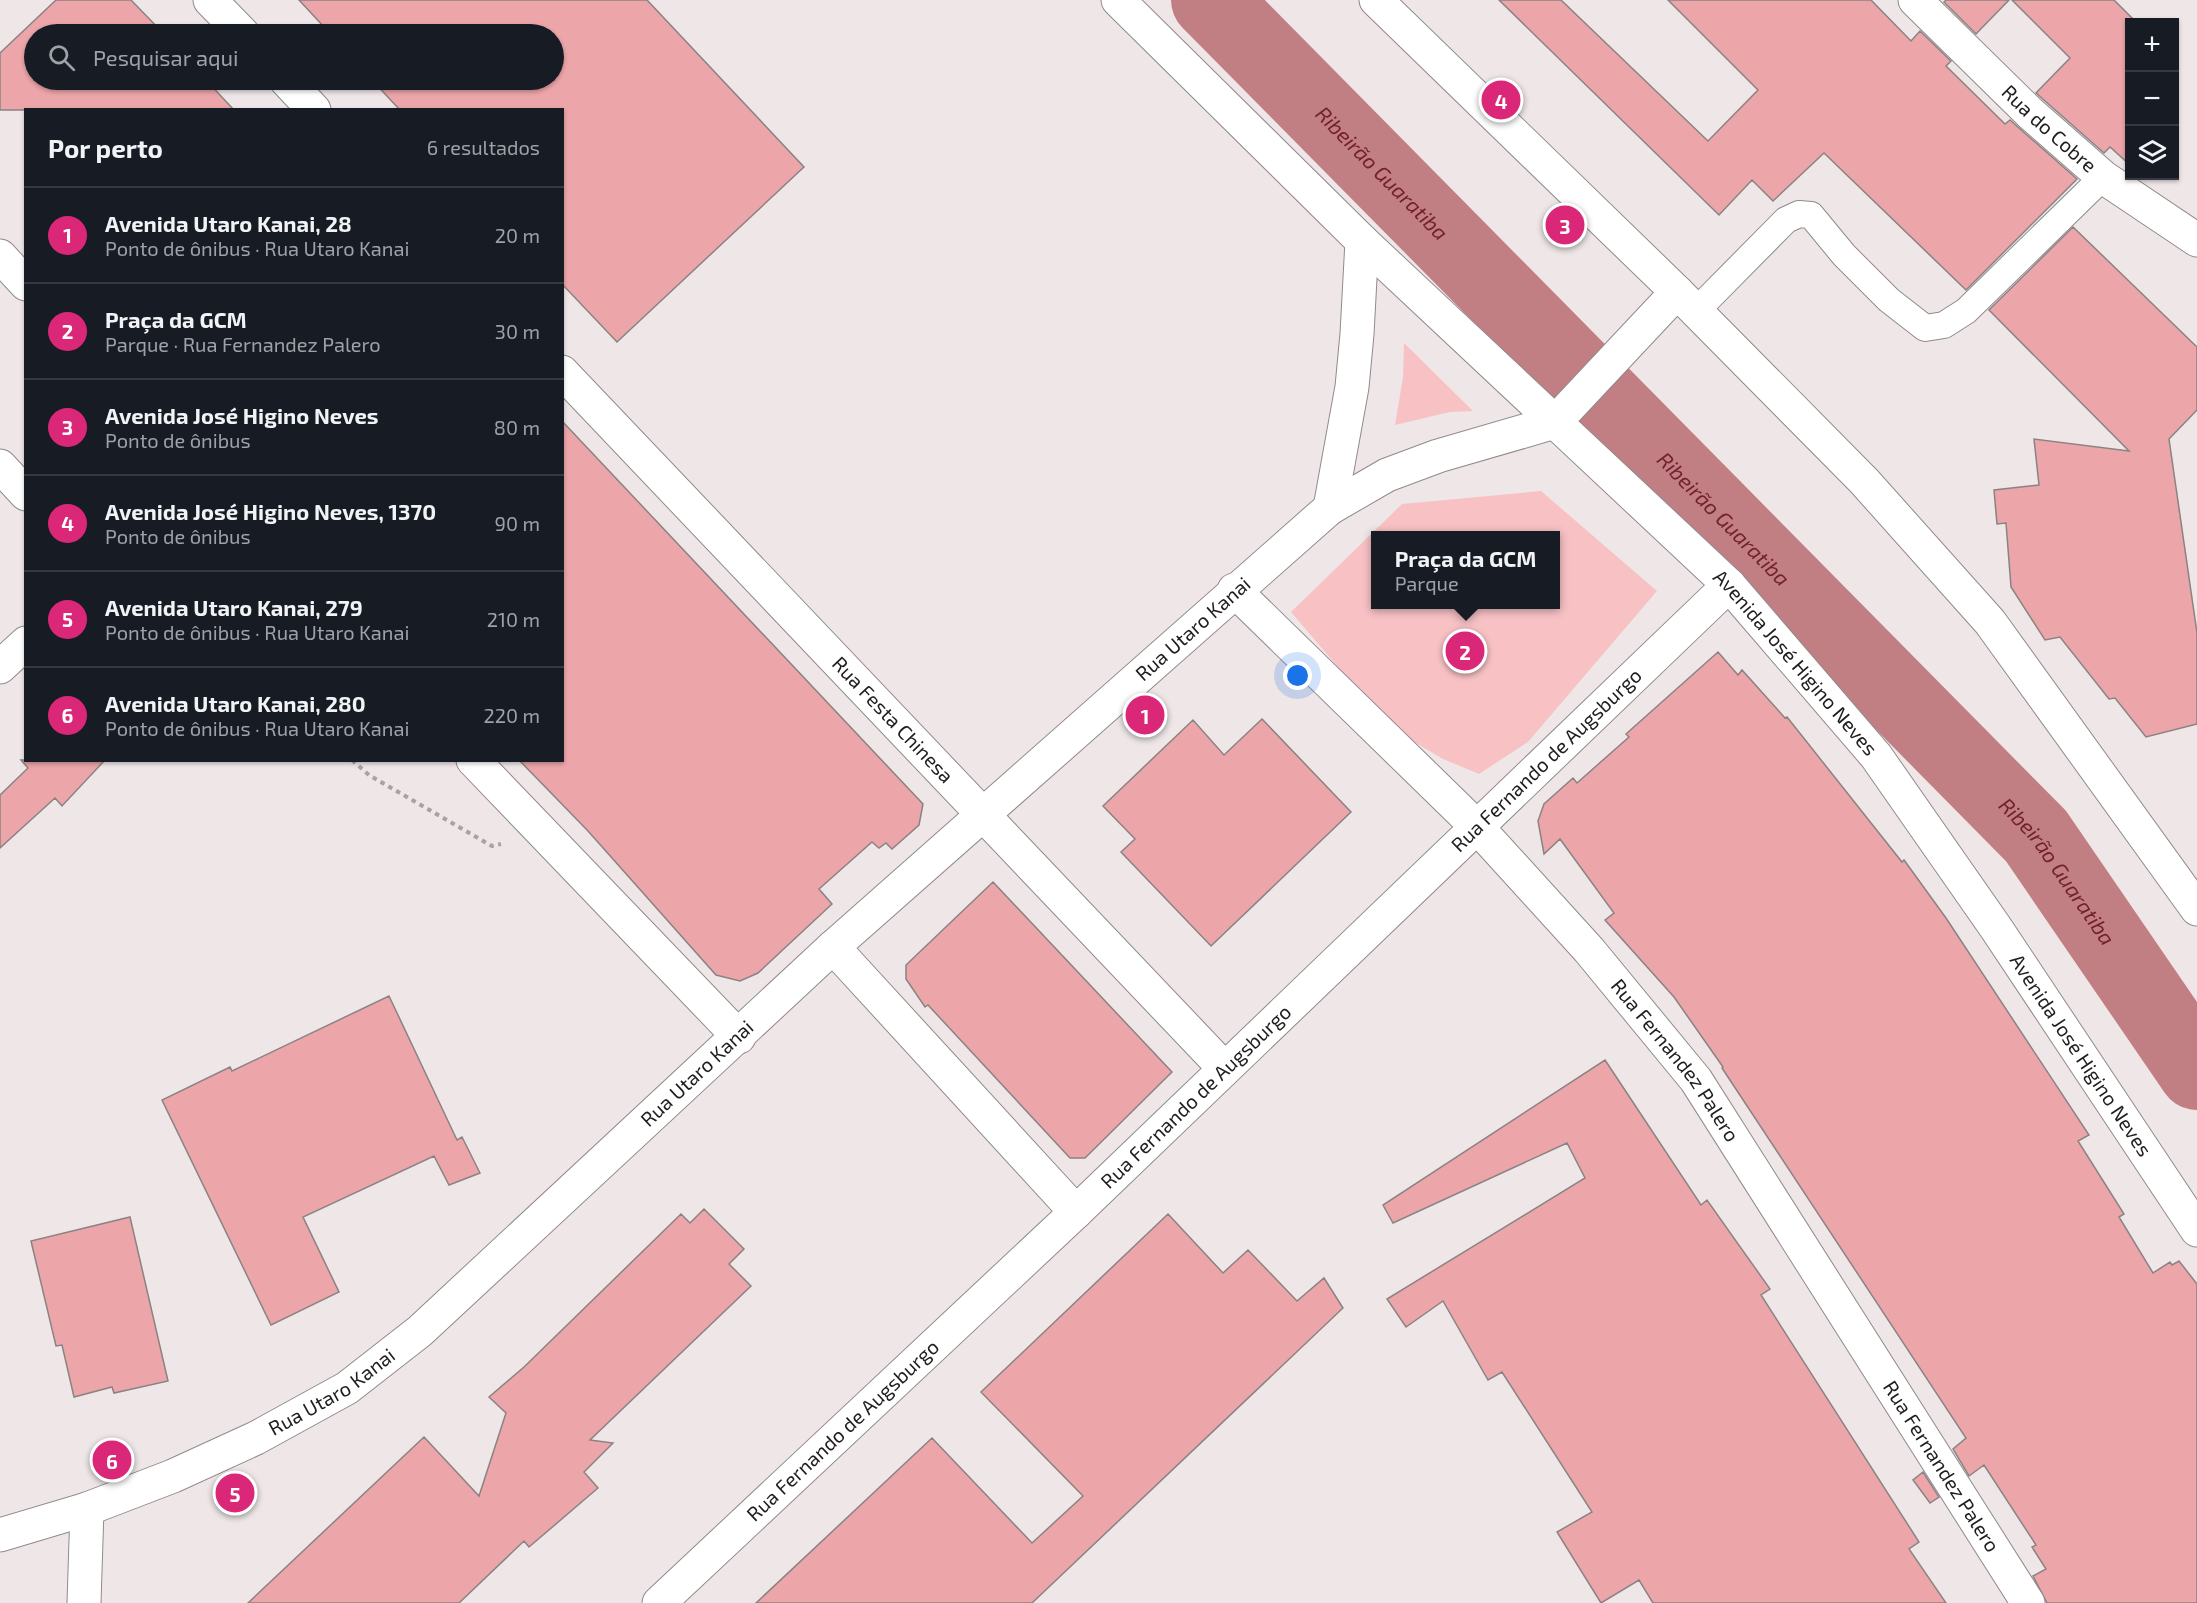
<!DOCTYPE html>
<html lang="pt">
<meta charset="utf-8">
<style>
:root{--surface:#171b24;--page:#20242c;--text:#f1f3f6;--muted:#9ea1a6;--line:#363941;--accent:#db2777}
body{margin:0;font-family:"Exo 2",sans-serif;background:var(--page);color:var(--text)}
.controls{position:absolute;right:18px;top:18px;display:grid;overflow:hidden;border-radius:0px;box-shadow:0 2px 4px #0004}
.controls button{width:54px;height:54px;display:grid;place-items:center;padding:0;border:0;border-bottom:2px solid var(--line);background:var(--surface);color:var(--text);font:30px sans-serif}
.you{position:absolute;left:1298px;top:676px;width:21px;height:21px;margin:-15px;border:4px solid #fff;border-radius:50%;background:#1a73e8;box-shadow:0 0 0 9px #1a73e833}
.badge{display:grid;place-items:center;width:39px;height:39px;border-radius:50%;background:var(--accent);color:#fff;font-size:20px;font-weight:700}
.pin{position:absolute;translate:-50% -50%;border:3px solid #fff;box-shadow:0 2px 6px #0006}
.popup{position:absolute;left:1371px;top:531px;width:189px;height:78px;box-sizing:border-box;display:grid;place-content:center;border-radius:0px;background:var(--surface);filter:drop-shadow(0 2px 4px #0005);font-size:20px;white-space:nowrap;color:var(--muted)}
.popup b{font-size:22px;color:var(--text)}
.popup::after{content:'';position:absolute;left:50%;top:100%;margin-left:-12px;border:12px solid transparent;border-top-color:var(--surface)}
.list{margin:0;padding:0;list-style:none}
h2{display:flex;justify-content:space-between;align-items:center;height:78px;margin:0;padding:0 24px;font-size:26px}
h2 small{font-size:20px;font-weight:400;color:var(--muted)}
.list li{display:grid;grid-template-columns:39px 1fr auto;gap:18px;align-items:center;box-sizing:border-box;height:96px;padding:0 24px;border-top:2px solid var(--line)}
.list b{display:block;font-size:22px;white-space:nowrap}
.list p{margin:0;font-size:20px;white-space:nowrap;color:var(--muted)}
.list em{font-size:20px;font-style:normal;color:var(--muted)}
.icon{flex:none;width:33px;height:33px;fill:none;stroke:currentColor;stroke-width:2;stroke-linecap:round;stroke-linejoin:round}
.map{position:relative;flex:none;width:2197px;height:1603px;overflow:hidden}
.search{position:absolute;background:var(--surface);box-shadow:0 2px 4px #0004;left:24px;top:24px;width:540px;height:66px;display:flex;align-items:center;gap:15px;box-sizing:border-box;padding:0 21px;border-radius:33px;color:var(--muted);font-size:22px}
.panel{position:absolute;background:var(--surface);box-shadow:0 2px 4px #0004;left:24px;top:108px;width:540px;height:654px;border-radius:0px}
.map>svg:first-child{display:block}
.green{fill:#f8c2c5;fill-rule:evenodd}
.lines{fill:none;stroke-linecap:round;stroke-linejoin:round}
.river{stroke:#c27f83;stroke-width:78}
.building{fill:#eca5a9;stroke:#8a8383;stroke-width:1.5}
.service-casing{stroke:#918a8a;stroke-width:28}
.minor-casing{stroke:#918a8a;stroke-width:35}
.path{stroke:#a8a2a2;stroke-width:4;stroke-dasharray:4.5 4.5;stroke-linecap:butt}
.service{stroke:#fff;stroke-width:26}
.minor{stroke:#fff;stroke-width:33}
.labels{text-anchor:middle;stroke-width:5;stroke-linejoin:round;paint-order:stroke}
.street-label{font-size:20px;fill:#201d1d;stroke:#fcf5f5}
.water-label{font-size:21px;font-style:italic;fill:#72212e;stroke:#fcf5f5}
</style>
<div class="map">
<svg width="2197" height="1603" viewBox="0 0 2197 1603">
<rect width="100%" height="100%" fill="#efe7e7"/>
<path class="green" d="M 1404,343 L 1473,411 L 1450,412 L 1395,425 L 1403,377 Z
M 1541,491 L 1657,591 L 1528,742 L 1479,774 L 1443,759 L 1389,727 L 1291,612 L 1402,504 ZM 1375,536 L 1555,536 L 1555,604 L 1375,604 Z"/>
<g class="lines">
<path class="river" id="s1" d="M 1210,0 L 2036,836 L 2197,1071"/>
</g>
<path class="building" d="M 56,0 L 131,0 L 164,34 L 34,34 L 34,80 L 206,80 L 234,110 L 0,110 L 0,53 Z
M 299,0 L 647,0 L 804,167 L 617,342 L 562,284 L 562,110 L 400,110 L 372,80 L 554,80 L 554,34 L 318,34 L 325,28 Z
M 1499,0 L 1561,0 L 1708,141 L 1758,90 L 1668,0 L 1871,0 L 1911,41 L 1920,31 L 1951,61 L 1946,66 L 2005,124 L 2010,120 L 2077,179 L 1966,290 L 1824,153 L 1773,201 L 1752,180 L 1719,215 Z
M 1946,0 L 2009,0 L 1976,34 L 1944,2 Z
M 2012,0 L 2114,0 L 2136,22 L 2130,22 L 2130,165 L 2110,147 L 2104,153 L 2036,93 L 2070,58 Z
M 2073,227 L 2197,347 L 2197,410 L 2169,439 L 2197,633 L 2197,724 L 2146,737 L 2115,698 L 2109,699 L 2060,637 L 2045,640 L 2011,587 L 2006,523 L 1997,524 L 1994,490 L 2039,485 L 2034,439 L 2129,451 L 1989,310 Z
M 562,421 L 923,804 L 919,825 L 892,849 L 886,843 L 879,848 L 872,842 L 819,889 L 832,904 L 758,973 L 740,981 L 716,975 L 588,831 L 519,760 L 562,760 Z
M 1718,652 L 1738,675 L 1742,670 L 1785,718 L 1787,717 L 1902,862 L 1904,860 L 1946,918 L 2089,1135 L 2078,1141 L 2124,1214 L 2119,1217 L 2153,1273 L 2170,1262 L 2172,1265 L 2179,1261 L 2197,1284 L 2197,1603 L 2047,1603 L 2033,1576 L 2046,1569 L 2032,1547 L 2036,1545 L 1984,1465 L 1969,1476 L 1953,1449 L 1966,1438 L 1722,1068 L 1723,1067 L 1674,997 L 1605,920 L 1614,913 L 1560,839 L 1544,854 L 1538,821 L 1544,804 L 1573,778 L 1577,783 L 1629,737 L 1626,734 Z
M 1262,719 L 1351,812 L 1211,946 L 1121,852 L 1135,839 L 1103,806 L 1193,720 L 1224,755 Z
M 21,760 L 105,760 L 62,806 L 55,798 L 0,848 L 0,795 L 28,768 Z
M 993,882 L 1172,1072 L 1085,1158 L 1070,1158 L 928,1005 L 925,1007 L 906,979 L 906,965 Z
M 389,996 L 457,1140 L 462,1137 L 480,1173 L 449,1185 L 434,1156 L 303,1217 L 339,1292 L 271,1325 L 162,1100 L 230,1067 L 232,1071 Z
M 1605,1060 L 1701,1205 L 1707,1200 L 1770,1289 L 1761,1295 L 1919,1542 L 1909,1549 L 1946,1603 L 1653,1603 L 1639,1580 L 1601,1603 L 1557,1532 L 1592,1512 L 1502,1372 L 1488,1380 L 1443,1301 L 1406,1327 L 1387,1299 L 1585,1178 L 1567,1143 L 1393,1223 L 1383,1205 Z
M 704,1209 L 744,1249 L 729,1264 L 751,1286 L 590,1440 L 613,1443 L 584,1472 L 598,1488 L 529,1547 L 524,1541 L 459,1603 L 248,1603 L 424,1437 L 479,1496 L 506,1413 L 489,1397 L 524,1367 L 681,1214 L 690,1223 Z
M 1168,1214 L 1223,1273 L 1248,1250 L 1297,1301 L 1324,1278 L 1343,1308 L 1032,1603 L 756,1603 L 932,1438 L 1032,1543 L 1083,1496 L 981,1392 Z
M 130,1217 L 168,1381 L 114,1393 L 112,1387 L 74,1397 L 62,1345 L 56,1346 L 31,1241 Z
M 1923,1472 L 1939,1497 L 1930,1503 L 1913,1480 Z"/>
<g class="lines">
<g class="service-casing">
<path id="service" d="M 1696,311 L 1786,220 L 1799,214 L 1811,215 L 1844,255 L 1889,300 L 1925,328 L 1944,325 L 1966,311 L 2103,177"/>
</g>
<g class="minor-casing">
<g id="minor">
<path d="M 210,0 L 243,34"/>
<path id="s2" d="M 1118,0 L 1362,241 L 1729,585 L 1876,756 L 1996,928 L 2197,1230"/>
<path d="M 1376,0 L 1677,292 L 1864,481 L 1990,622 L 2197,909"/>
<path id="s3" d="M 1915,0 L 2030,113 L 2103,177 L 2197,240"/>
<path d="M 286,80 L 314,110"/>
<path d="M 0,256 L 26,284"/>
<path id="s4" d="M 562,372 L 1224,1068"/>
<path d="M 0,466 L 26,494"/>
<path d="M 1330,508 L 1352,387 L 1357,334 L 1362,241"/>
<path id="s5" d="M 1234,590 L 1478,828 L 1589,950 L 1696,1080 L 2028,1603"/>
<path d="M 0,667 L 26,643"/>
<path d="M 473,760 L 739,1037"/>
<path d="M 833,947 L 1076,1212"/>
<path id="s6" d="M 0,1535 L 87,1509 L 173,1476 L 256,1438 L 347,1388 L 420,1331 L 833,947 L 1330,508 L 1387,475 L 1438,456 L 1555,422 L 1677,292"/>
<path d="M 84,1603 L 87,1509"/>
<path id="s7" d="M 659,1603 L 1076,1212 L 1729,585"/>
</g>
</g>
<path class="path" d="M 352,760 L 369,775 L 492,846 L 501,844"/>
<use href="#service" class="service"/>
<use href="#minor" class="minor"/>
</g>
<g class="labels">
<g class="street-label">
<text dy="7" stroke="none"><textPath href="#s3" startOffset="186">Rua do Cobre</textPath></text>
<text dy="7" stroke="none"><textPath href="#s6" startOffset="1515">Rua Utaro Kanai</textPath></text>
<text dy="7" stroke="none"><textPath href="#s2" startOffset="948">Avenida José Higino Neves</textPath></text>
<text dy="7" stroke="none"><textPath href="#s4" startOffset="480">Rua Festa Chinesa</textPath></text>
<text dy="7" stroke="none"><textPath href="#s7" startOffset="1224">Rua Fernando de Augsburgo</textPath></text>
<text dy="7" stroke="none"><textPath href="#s2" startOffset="1434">Avenida José Higino Neves</textPath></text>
<text dy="7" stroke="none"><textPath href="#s5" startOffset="646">Rua Fernandez Palero</textPath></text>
<text dy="7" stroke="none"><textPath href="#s6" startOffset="849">Rua Utaro Kanai</textPath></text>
<text dy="7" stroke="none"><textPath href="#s7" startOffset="738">Rua Fernando de Augsburgo</textPath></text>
<text dy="7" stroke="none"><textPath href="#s6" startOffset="363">Rua Utaro Kanai</textPath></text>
<text dy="7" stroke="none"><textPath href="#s7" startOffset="252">Rua Fernando de Augsburgo</textPath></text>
<text dy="7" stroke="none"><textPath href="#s5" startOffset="1132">Rua Fernandez Palero</textPath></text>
</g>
<g class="water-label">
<text dy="7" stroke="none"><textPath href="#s1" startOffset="244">Ribeirão Guaratiba</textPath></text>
<text dy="7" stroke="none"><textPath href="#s1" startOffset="730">Ribeirão Guaratiba</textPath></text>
<text dy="7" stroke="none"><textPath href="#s1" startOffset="1216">Ribeirão Guaratiba</textPath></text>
</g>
</g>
</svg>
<div class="controls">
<button>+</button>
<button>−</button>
<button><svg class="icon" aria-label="layers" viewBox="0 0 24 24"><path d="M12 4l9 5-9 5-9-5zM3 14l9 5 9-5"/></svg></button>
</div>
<div class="you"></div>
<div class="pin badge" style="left:1145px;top:715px">1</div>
<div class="pin badge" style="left:1465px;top:651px">2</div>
<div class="popup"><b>Praça da GCM</b>Parque</div>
<div class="pin badge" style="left:1565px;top:225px">3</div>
<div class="pin badge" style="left:1501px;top:100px">4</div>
<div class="pin badge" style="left:235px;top:1493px">5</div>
<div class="pin badge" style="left:112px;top:1460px">6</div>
<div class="search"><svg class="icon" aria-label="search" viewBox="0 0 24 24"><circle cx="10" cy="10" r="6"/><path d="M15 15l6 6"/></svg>Pesquisar aqui</div>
<section class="panel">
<h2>Por perto<small>6 resultados</small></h2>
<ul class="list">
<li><span class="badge">1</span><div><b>Avenida Utaro Kanai, 28</b><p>Ponto de ônibus · Rua Utaro Kanai</p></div><em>20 m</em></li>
<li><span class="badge">2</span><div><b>Praça da GCM</b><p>Parque · Rua Fernandez Palero</p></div><em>30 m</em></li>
<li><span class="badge">3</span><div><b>Avenida José Higino Neves</b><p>Ponto de ônibus</p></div><em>80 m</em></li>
<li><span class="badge">4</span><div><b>Avenida José Higino Neves, 1370</b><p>Ponto de ônibus</p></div><em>90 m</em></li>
<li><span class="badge">5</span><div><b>Avenida Utaro Kanai, 279</b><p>Ponto de ônibus · Rua Utaro Kanai</p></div><em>210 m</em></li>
<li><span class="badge">6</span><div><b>Avenida Utaro Kanai, 280</b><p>Ponto de ônibus · Rua Utaro Kanai</p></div><em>220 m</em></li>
</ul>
</section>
</div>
